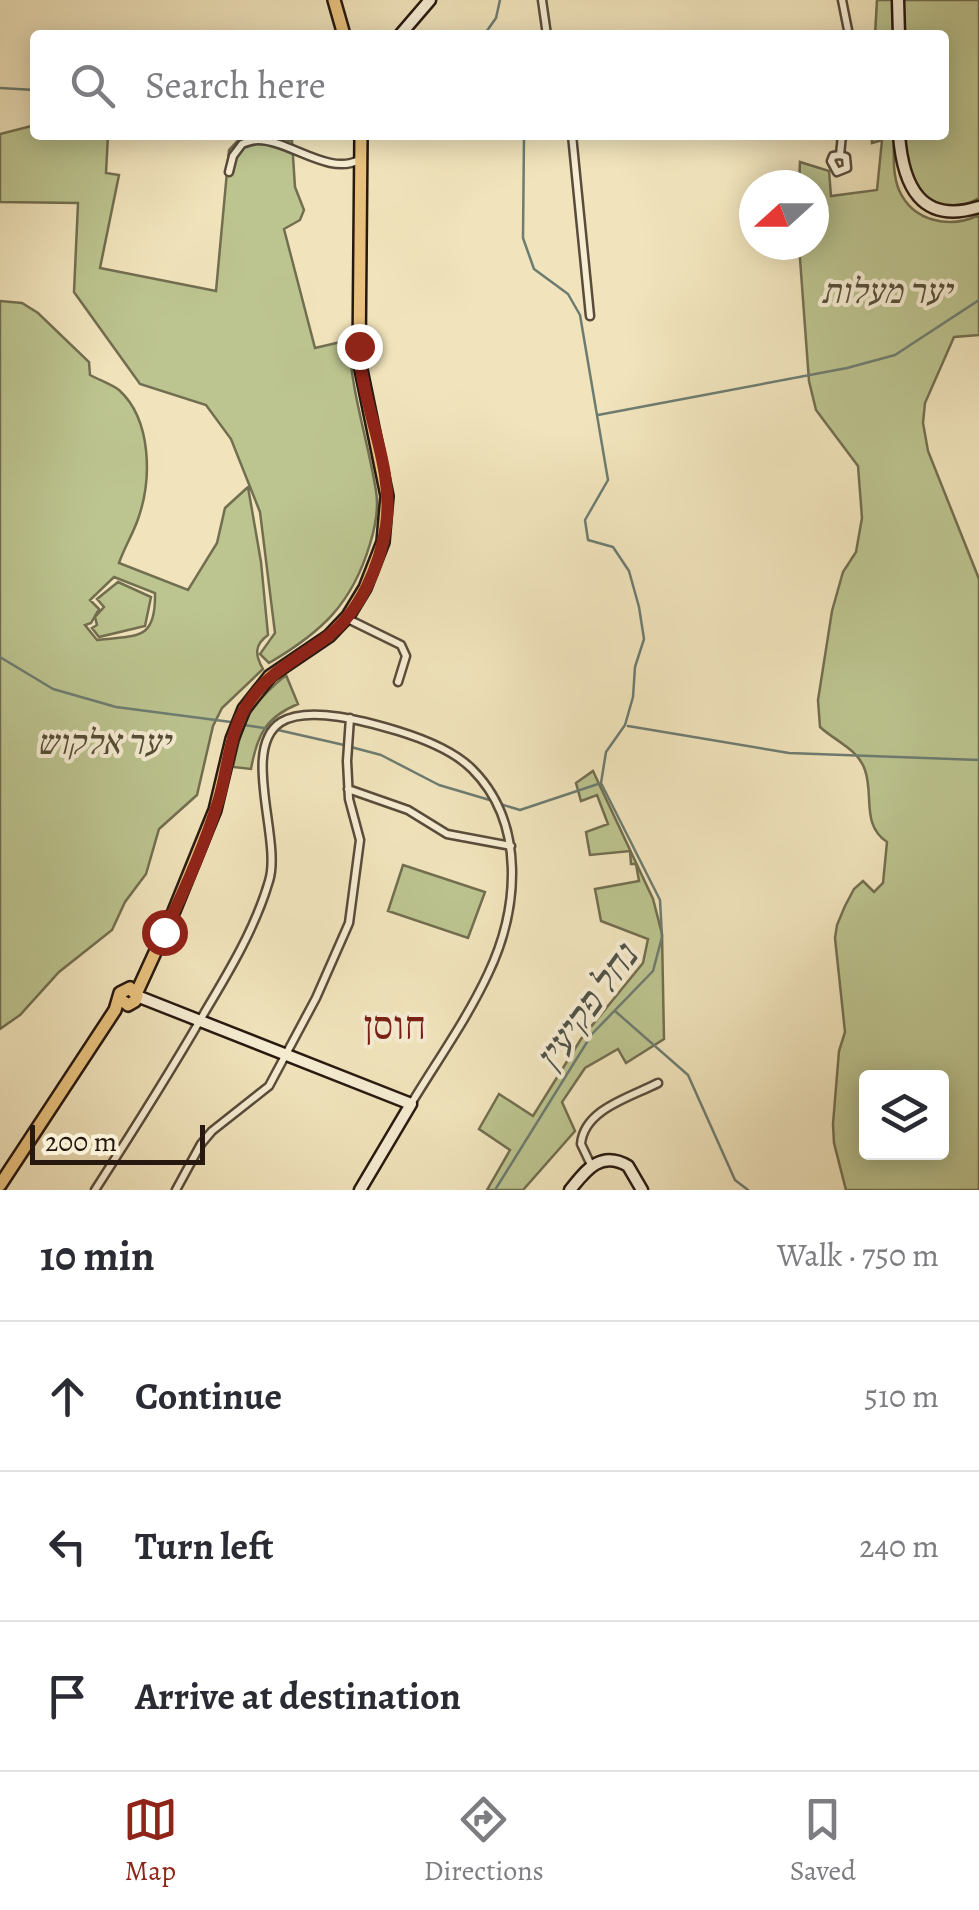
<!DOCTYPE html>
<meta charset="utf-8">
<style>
:root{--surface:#fff;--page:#f2f2f3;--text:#2b2b33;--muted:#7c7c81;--line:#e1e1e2;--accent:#8f2418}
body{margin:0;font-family:Alegreya,"Frank Ruhl Libre",serif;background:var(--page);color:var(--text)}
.controls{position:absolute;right:30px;bottom:30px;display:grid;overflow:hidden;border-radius:10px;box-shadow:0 5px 25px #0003}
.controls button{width:90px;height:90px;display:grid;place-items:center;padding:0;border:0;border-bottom:2px solid var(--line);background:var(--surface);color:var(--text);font:50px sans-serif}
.compass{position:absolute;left:739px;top:170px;width:90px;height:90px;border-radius:50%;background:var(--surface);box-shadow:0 5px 25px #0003;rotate:249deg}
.scale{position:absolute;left:30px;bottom:25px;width:175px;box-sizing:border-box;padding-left:10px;border:5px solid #281910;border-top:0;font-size:28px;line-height:35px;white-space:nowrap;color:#281910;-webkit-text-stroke:8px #f6edd3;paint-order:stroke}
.stop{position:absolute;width:30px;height:30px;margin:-22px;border:8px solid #8f2418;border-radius:50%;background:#fff}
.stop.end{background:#8f2418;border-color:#fff;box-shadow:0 2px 10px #0008}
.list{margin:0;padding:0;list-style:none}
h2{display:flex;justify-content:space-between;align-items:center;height:130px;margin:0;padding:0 40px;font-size:42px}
h2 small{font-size:32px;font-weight:400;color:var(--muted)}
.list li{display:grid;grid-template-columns:65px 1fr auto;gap:30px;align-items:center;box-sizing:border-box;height:150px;padding:0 40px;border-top:2px solid var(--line)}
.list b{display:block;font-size:38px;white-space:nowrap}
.list em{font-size:32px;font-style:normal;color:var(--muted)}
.icon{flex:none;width:55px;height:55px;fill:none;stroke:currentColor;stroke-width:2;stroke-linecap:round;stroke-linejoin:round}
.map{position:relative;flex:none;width:979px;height:1190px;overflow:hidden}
.search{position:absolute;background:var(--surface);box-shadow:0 5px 25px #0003;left:30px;right:30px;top:30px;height:110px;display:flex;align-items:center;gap:25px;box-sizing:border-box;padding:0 35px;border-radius:10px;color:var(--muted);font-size:38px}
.sheet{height:580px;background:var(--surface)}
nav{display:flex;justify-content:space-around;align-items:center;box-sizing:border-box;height:140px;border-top:2px solid var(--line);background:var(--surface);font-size:28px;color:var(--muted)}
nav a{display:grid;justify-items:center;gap:5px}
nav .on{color:var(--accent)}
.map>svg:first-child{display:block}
.green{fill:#bcc48f;stroke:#726e50;stroke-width:2.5;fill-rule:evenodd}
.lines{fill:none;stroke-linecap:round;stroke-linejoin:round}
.stream{stroke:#6d7c71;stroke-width:2.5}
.street-casing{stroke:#5a4c3b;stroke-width:11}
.secondary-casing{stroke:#281910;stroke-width:15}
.primary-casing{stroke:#281910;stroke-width:16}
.street{stroke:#f6edd3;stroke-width:6}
.secondary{stroke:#f6edd3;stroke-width:10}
.primary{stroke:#e8c27e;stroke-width:11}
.route{stroke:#8f2418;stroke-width:12}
.labels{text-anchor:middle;stroke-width:8;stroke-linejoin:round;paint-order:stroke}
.park-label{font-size:35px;font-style:italic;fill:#544c36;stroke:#f6edd3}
.water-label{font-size:38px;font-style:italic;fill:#505349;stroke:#f6edd3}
.quarter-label{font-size:40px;fill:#7a1f14;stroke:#f6edd3}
</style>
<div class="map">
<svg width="979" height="1190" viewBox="0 0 979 1190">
<rect width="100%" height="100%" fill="#f1e4bc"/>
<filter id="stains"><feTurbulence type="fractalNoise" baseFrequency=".002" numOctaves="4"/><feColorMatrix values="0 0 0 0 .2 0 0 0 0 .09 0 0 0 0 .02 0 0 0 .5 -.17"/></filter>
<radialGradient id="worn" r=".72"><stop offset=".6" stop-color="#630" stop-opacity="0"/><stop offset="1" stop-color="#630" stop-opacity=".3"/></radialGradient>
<path class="green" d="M 877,0 L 893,0 L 897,35 L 875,35 Z
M 903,0 L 979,0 L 979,198 C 929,227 905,179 905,135 L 944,135 L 944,35 L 905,35 Z
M 35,125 L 35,135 L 108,135 L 106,173 L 119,175 L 100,268 L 216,291 L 229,150 L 243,135 L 292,141 L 295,187 L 304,210 L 300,220 L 284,229 L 315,348 L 349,340 C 351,393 368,440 376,491 C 379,509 375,528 370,544 C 352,604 322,632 269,663 L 260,654 L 275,633 L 260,512 L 231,439 L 206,405 L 140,384 L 74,292 L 78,203 L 0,202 L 0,134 Z
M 872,135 L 894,135 C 894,152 892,174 899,190 C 913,222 950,229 979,215 L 979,335 L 954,337 L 925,403 L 923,423 L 928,451 L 979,579 L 979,1190 L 846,1190 L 834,1143 L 833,1124 L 839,1051 L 845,1032 L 835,938 L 837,925 L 845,906 L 854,889 L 863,881 L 874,892 L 883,883 L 887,842 C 861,824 874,796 865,770 C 858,749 835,741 820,727 L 818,700 L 832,611 L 843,572 L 856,552 L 862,518 L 858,466 L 816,410 L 809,381 L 799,245 L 814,245 L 814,185 L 799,185 L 800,162 L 829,171 L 831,196 L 877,190 L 882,140 L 872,143 ZM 866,1078 L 942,1078 L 942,1152 L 866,1152 Z
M 0,301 L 22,303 L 38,313 L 89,362 L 90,375 C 99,380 111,384 119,390 C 152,420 152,480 138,519 C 133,534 124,548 119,563 L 188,590 L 217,543 L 225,508 L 248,487 L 261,562 L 268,635 C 254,645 255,655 263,669 L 222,708 L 213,726 L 197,795 L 159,829 L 146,874 L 125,902 L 112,930 L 59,972 L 20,1015 L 0,1029 ZM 114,577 L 155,593 C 156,641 138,635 97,640 L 85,625 L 91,623 L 99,609 L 90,600 Z
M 118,582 L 151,597 L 145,626 L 99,637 L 92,628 L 97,625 L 95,617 L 104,607 L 97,599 Z
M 286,675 L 298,704 C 266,717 257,735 251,769 L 233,767 C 242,721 249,705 286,675 Z
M 593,771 L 653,899 L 662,934 L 664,1039 L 626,1063 L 618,1049 L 585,1068 L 562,1102 L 575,1131 L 523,1190 L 487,1190 L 510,1150 L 479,1129 L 499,1094 L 533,1116 L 581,1039 L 643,963 L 648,939 L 601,921 L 595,889 L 639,881 L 636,864 L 631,864 L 630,851 L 590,855 L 586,832 L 608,824 L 597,795 L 581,801 L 576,783 Z
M 403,865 L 485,892 L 468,938 L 388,911 Z"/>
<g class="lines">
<path class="stream" d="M 484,35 L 496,18 L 500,0
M 0,88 L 35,90
M 598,415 L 847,368 L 895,355 L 979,300
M 0,657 L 53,689 L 116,707 L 231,722
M 244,725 L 271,729
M 628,726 L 789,753 L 979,760
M 278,730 L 344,745
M 351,747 L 381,755 L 439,785 L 493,801
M 500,804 L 520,810 L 601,783
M 615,1011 L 688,1075 L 735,1180 L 748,1190
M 495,1190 L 592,1034 L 653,971 L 662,937 L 660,900 L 601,783 L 606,752 L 625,725 L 633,697 L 635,667 L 644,639 L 639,607 L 629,571 L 613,547 L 588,540 L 585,520 L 608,480 L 580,315 L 568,294 L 534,269 L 523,238 L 524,135"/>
<g class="street-casing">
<path id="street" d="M 542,0 L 547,35
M 842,0 L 849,35
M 572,135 L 590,316
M 840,155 L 833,156 L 831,161 L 837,172 L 847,168 L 846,157 L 840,155 L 842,135
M 229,172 L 233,156 L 242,144 C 247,142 252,140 258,140 C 289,140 329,176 359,160
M 348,619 L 401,645 L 406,656 L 398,682
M 348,789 L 408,810 L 447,834 L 511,846
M 591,1165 L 581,1144 C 584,1109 631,1097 658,1083
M 95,1190 C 133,1131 171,1071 206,1010 C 230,970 256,926 269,881 C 282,840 240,748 281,722 C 309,705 368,722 398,731 C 424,739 453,750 472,769 C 526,823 519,909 488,974 C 467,1019 437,1061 411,1104
M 176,1190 L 201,1144 L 212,1131 L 269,1086 L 316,998 L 349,923 L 360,840 L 349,799 L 347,761 L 350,718"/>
</g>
<g class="secondary-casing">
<path id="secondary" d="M 898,0 L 899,35
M 400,35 L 430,0
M 899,135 C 903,186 921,225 979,207
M 137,996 L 411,1104 L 360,1190
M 570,1190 C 586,1170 601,1150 628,1166 L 642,1190"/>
</g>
<g class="primary-casing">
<path id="primary" d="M 334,0 L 344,35
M 136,994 L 174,911 L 215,810 L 232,739 L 244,709 L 270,676 L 329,636 L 348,616 L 365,588 L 383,542 L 387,496 L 359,360 L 361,135
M 0,1185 L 115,1010 L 120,993 L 130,988 L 137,996 L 135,1001 L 128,1005 L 119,998"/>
</g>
<use href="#street" class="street"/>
<use href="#secondary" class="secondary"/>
<use href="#primary" class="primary"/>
</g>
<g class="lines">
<path class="route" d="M 164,932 C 185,890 205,844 219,799 C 229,765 229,729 251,699 C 271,671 300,657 327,637 C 360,612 380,566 386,526 C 395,466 361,406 359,346"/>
</g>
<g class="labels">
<g class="park-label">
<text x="886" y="303">יער מעלות</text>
<text x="103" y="754">יער אלקוש</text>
</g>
<g class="water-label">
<text transform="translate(586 1007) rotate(-54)" y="13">נחל פקיעין</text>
</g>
<g class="quarter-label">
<text x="395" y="1039">חוסן</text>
</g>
</g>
<rect width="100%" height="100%" filter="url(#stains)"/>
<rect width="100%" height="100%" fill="url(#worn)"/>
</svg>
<div class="controls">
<button><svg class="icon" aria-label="layers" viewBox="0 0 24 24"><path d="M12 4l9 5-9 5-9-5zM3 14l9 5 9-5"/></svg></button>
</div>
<svg class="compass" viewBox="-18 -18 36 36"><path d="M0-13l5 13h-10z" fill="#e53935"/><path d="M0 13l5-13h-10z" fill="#7c7c81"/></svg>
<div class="scale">200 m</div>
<div class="stop" style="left:164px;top:932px"></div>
<div class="stop end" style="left:359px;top:346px"></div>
<div class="search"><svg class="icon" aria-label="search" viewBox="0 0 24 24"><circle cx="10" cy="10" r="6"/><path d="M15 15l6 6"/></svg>Search here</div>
</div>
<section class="sheet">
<h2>10 min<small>Walk · 750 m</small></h2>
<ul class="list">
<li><svg class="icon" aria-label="ahead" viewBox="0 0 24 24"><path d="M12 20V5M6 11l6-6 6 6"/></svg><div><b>Continue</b></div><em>510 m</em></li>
<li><svg class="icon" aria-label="left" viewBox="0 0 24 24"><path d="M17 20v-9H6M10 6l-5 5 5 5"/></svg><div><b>Turn left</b></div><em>240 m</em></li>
<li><svg class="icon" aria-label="arrive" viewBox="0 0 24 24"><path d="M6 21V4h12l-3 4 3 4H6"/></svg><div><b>Arrive at destination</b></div></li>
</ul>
</section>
<nav>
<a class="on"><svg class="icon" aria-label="map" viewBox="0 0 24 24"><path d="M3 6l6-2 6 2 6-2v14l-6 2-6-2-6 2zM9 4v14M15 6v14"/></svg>Map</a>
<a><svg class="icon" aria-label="directions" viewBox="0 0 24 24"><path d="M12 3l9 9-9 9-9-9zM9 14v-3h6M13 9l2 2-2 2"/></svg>Directions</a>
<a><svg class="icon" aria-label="saved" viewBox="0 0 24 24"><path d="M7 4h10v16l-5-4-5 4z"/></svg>Saved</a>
</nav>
